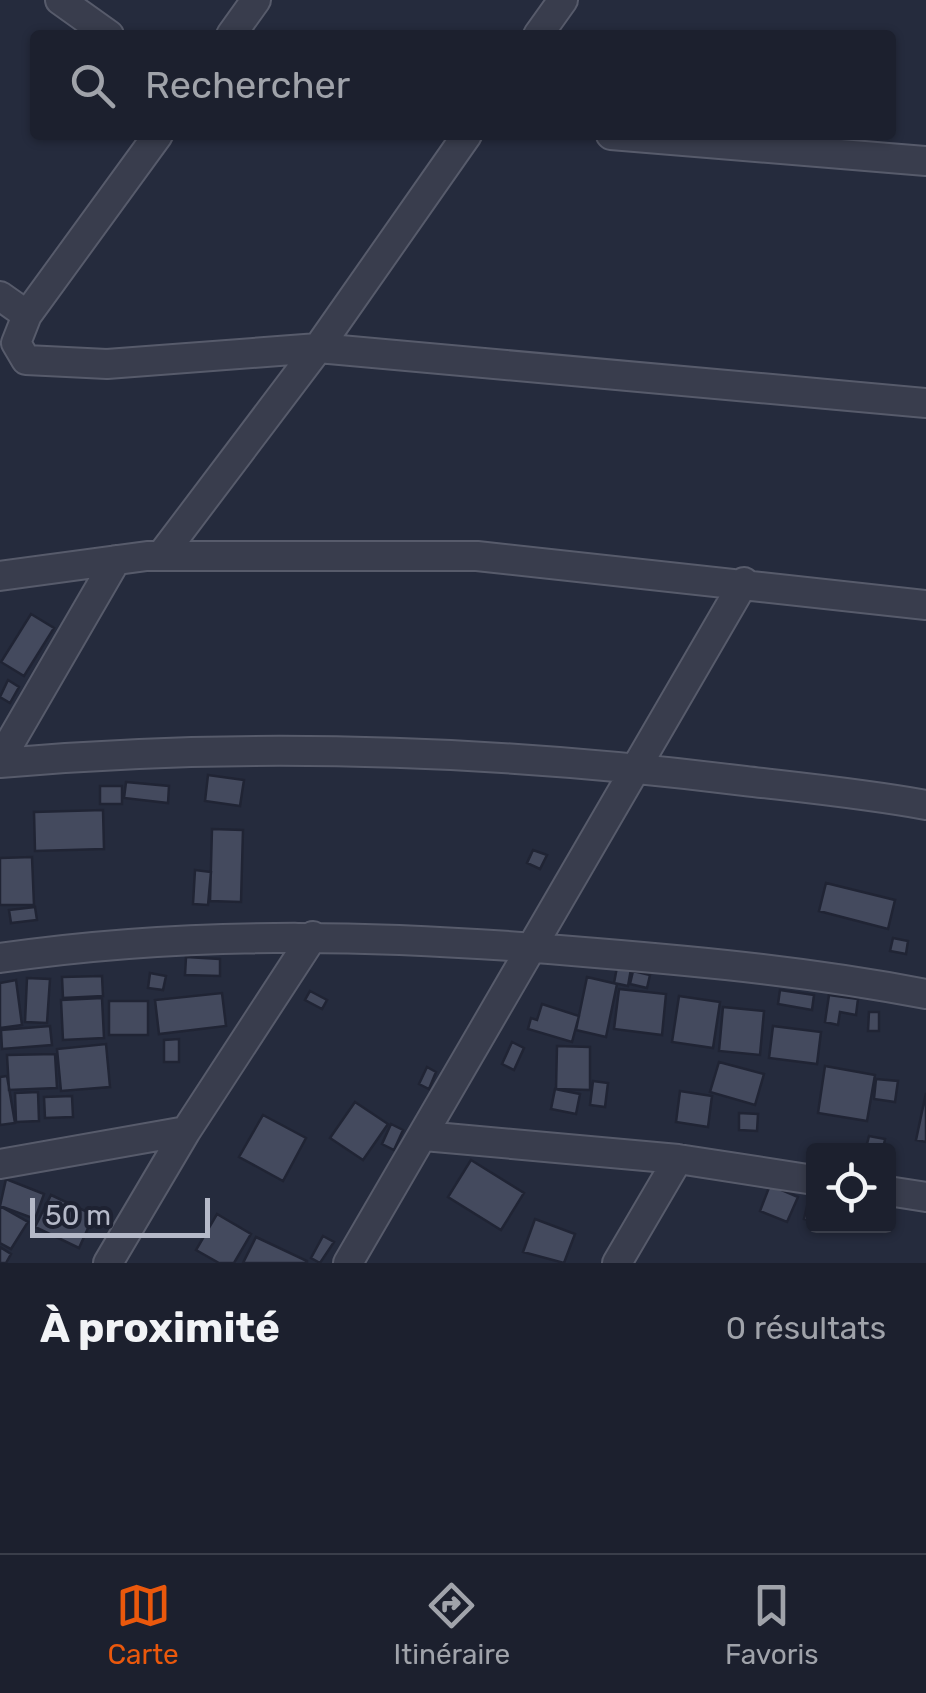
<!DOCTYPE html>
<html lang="fr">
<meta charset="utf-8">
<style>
:root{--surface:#1c202e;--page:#292d3a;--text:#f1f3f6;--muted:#a0a3aa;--line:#3a3e4a;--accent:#ea580c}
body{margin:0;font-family:Rubik,sans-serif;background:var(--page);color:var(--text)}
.controls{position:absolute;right:30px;bottom:30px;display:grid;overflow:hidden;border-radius:10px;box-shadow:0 2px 8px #0004}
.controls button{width:90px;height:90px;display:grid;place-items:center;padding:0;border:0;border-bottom:2px solid var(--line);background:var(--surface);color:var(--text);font:50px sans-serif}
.scale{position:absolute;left:30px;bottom:25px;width:180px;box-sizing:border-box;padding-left:10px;border:5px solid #b5b9c8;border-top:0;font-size:28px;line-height:35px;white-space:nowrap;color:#b5b9c8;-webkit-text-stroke:8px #1e2232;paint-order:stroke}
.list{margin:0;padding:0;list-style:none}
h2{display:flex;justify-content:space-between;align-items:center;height:130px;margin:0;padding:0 40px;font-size:42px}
h2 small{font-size:32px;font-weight:400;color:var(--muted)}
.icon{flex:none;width:55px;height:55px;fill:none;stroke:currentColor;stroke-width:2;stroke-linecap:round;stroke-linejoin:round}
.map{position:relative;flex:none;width:926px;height:1263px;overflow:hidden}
.search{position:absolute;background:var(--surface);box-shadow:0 2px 8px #0004;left:30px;right:30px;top:30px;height:110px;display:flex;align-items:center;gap:25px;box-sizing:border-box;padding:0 35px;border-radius:10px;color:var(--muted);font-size:38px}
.sheet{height:290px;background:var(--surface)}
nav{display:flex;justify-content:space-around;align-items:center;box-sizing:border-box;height:140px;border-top:2px solid var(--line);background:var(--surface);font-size:28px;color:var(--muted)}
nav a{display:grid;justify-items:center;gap:5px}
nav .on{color:var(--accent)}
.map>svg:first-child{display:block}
.building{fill:#444a5e;stroke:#202434;stroke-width:2.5}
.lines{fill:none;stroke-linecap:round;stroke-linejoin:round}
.minor-casing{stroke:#575b6b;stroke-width:32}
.minor{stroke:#393d4d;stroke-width:28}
</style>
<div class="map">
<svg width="926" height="1263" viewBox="0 0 926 1263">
<rect width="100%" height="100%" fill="#252b3d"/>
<path class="building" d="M 31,614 L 54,628 L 24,676 L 1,662 Z
M 8,680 L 19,687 L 10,703 L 0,697 Z
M 208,775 L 244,780 L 240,806 L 205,801 Z
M 126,782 L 169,786 L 168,803 L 124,798 Z
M 100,786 L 122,786 L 122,804 L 100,804 Z
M 103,810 L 104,849 L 35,851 L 34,812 Z
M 212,829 L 243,830 L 241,902 L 210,901 Z
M 533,850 L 547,855 L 540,869 L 527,863 Z
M 32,857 L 34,905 L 0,905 L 0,858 Z
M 195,870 L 211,872 L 208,905 L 193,904 Z
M 826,883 L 895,900 L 888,929 L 819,911 Z
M 35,907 L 37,920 L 11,923 L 9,910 Z
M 893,938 L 908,941 L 906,954 L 890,951 Z
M 186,957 L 220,959 L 220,976 L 185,975 Z
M 617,967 L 631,969 L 628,986 L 614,983 Z
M 633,971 L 650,975 L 647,988 L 630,984 Z
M 150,973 L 166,976 L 163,990 L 148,988 Z
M 102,976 L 103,996 L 63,998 L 62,977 Z
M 587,977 L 617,984 L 606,1037 L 576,1030 Z
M 27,978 L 50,979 L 47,1023 L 25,1022 Z
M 16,980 L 22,1025 L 0,1028 L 0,983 Z
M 619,989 L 666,994 L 662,1035 L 614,1029 Z
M 780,990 L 814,995 L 812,1010 L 778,1004 Z
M 310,991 L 327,1000 L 322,1009 L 305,1000 Z
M 222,993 L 226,1026 L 159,1034 L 155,1000 Z
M 829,995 L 858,999 L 856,1015 L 840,1012 L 838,1025 L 825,1022 Z
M 679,996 L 720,1002 L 713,1048 L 672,1042 Z
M 102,998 L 104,1038 L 63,1040 L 61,1000 Z
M 109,1001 L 148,1001 L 148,1035 L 109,1035 Z
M 542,1004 L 579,1016 L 572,1042 L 528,1029 L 531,1018 L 537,1020 Z
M 723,1007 L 764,1011 L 760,1055 L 719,1051 Z
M 869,1012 L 879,1012 L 879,1031 L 868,1031 Z
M 50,1026 L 52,1045 L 2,1049 L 1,1030 Z
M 773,1026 L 821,1032 L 817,1064 L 769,1058 Z
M 179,1039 L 179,1062 L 164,1062 L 164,1040 Z
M 512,1042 L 524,1048 L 514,1070 L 502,1064 Z
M 106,1044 L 110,1087 L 61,1091 L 57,1049 Z
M 557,1046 L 590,1047 L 590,1090 L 556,1089 Z
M 55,1054 L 57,1088 L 9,1090 L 7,1055 Z
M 719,1062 L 764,1074 L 755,1105 L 710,1092 Z
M 825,1066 L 875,1075 L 867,1121 L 818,1113 Z
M 427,1067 L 436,1072 L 429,1089 L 419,1084 Z
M 7,1076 L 15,1123 L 0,1125 L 0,1077 Z
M 876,1079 L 898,1081 L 895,1102 L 874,1099 Z
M 593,1081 L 608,1083 L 605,1107 L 590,1105 Z
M 555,1089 L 580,1094 L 576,1114 L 551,1109 Z
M 680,1091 L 712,1096 L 708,1127 L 676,1122 Z
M 38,1092 L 39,1121 L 16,1122 L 15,1093 Z
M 926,1093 L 926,1142 L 916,1140 Z
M 72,1096 L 73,1117 L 45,1118 L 44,1097 Z
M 355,1102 L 388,1124 L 363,1160 L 330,1138 Z
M 739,1113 L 758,1114 L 757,1131 L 739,1130 Z
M 263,1115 L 306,1138 L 283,1181 L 239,1157 Z
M 391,1124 L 403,1130 L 394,1150 L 382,1144 Z
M 869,1136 L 885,1139 L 883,1150 L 866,1148 Z
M 471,1160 L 524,1193 L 501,1230 L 448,1197 Z
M 6,1179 L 44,1194 L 35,1219 L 0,1206 Z
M 770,1185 L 798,1197 L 787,1222 L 760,1211 Z
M 810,1194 L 814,1194 L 814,1222 L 804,1219 Z
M 51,1195 L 94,1215 L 79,1248 L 35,1227 Z
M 0,1206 L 28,1222 L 11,1249 L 0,1243 Z
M 217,1214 L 251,1234 L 234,1263 L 219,1263 L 196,1250 Z
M 535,1219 L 575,1234 L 564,1263 L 523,1252 Z
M 323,1236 L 334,1242 L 320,1263 L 311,1258 Z
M 256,1237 L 307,1261 L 307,1263 L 243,1263 Z
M 0,1247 L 11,1254 L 6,1263 L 0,1263 Z"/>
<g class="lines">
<g class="minor-casing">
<path id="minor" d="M 60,0 L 109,35
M 231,35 L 256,0
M 538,35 L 563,0
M 158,135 L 27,315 L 16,343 L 26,360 L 107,364 L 318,348 L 926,403
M 611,135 L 926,161
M 0,296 L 27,315
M 161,556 L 318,348 L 467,135
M 0,576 L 147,556 L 477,556 L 926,605
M 0,760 L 116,560
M 0,763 C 248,741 498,750 745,781 C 805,788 866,794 926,805
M 0,958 C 199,929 397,935 596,953 C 707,962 817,973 926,994
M 424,1136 L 678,1159 L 814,1180
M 0,1164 L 186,1131
M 888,1191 L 926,1197
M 108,1263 L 186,1131 L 313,936
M 348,1263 L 744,582
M 617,1263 L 678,1159"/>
</g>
<use href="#minor" class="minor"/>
</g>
</svg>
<div class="controls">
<button><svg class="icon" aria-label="locate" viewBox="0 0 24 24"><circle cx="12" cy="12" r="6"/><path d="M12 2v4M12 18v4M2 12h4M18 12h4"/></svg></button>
</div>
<div class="scale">50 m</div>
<div class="search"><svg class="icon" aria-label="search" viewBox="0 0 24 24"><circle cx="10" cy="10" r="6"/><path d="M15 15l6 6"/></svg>Rechercher</div>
</div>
<section class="sheet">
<h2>À proximité<small>0 résultats</small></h2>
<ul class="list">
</ul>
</section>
<nav>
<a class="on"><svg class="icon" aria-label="map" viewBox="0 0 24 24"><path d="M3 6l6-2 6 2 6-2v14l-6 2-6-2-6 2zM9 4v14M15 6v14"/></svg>Carte</a>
<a><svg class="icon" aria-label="directions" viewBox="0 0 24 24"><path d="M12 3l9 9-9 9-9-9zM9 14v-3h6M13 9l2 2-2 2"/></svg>Itinéraire</a>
<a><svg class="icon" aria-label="saved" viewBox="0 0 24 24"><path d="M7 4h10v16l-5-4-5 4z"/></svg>Favoris</a>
</nav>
